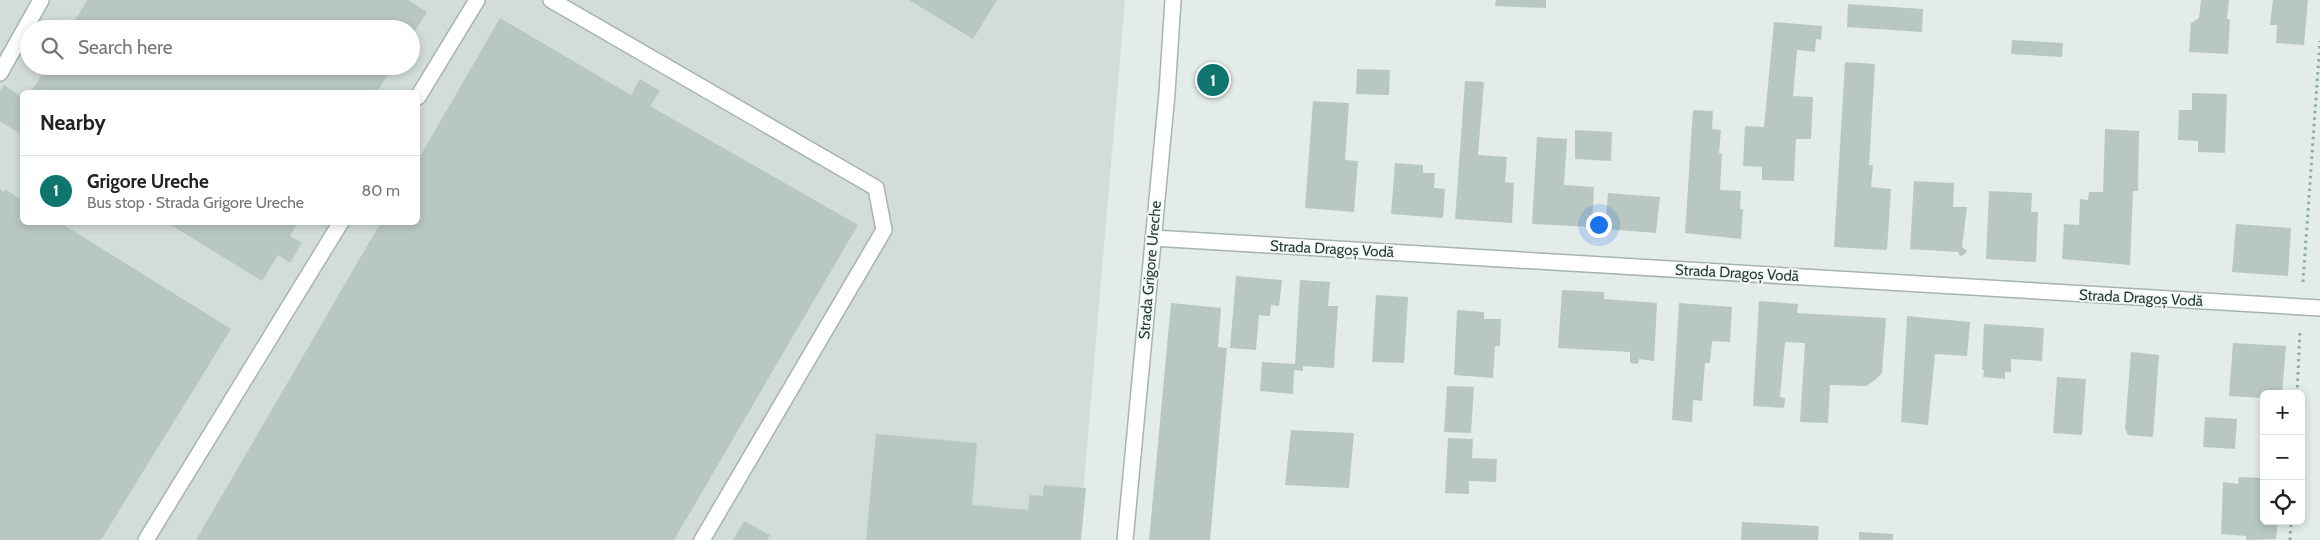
<!DOCTYPE html>
<meta charset="utf-8">
<style>
:root{--surface:#fff;--page:#f6f6f6;--text:#222;--muted:#767676;--line:#e0e0e0;--accent:#0f766e}
body{margin:0;font-family:Cabin,sans-serif;background:var(--page);color:var(--text)}
.controls{position:absolute;right:15px;bottom:15px;display:grid;overflow:hidden;border-radius:8px;box-shadow:0 2px 8px #0003}
.controls button{width:45px;height:45px;display:grid;place-items:center;padding:0;border:0;border-bottom:1px solid var(--line);background:var(--surface);color:var(--text);font:25px sans-serif}
.you{position:absolute;left:1598px;top:224px;width:18px;height:18px;margin:-12px;border:4px solid #fff;border-radius:50%;background:#1a73e8;box-shadow:0 0 0 8px #1a73e833}
.badge{display:grid;place-items:center;width:32px;height:32px;border-radius:50%;background:var(--accent);color:#fff;font-size:16px;font-weight:700}
.pin{position:absolute;translate:-50% -50%;border:2px solid #fff;box-shadow:0 1px 5px #0006}
.list{margin:0;padding:0;list-style:none}
h2{display:flex;justify-content:space-between;align-items:center;height:65px;margin:0;padding:0 20px;font-size:21px}
h2 small{font-size:16px;font-weight:400;color:var(--muted)}
.list li{display:grid;grid-template-columns:32px 1fr auto;gap:15px;align-items:center;box-sizing:border-box;height:70px;padding:0 20px;border-top:1px solid var(--line)}
.list b{display:block;font-size:19px;white-space:nowrap}
.list p{margin:0;font-size:16px;white-space:nowrap;color:var(--muted)}
.list em{font-size:16px;font-style:normal;color:var(--muted)}
.icon{flex:none;width:28px;height:28px;fill:none;stroke:currentColor;stroke-width:2;stroke-linecap:round;stroke-linejoin:round}
.map{position:relative;flex:none;width:2320px;height:540px;overflow:hidden}
.search{position:absolute;background:var(--surface);box-shadow:0 2px 8px #0003;left:20px;top:20px;width:400px;height:55px;display:flex;align-items:center;gap:12px;box-sizing:border-box;padding:0 18px;border-radius:28px;color:var(--muted);font-size:19px}
.panel{position:absolute;background:var(--surface);box-shadow:0 2px 8px #0003;left:20px;top:90px;width:400px;height:135px;border-radius:8px}
.map>svg:first-child{display:block}
.built{fill:#d2dcd8;fill-rule:evenodd}
.building{fill:#b9c7c2}
.lines{fill:none;stroke-linecap:round;stroke-linejoin:round}
.lane-casing{stroke:#a6b4b0;stroke-width:18}
.street-casing{stroke:#a6b4b0;stroke-width:18}
.path{stroke:#86aea4;stroke-width:3;stroke-dasharray:2.5 4;stroke-linecap:butt}
.lane{stroke:#fff;stroke-width:15}
.street{stroke:#fff;stroke-width:15}
.labels{text-anchor:middle;stroke-width:4;stroke-linejoin:round;paint-order:stroke}
.street-label{font-size:15px;fill:#243c38;stroke:#f4f9f7}
</style>
<div class="map">
<svg width="2320" height="540" viewBox="0 0 2320 540">
<rect width="100%" height="100%" fill="#e3ece9"/>
<path class="built" d="M 0,0 L 1125,0 L 1079,540 L 0,540 ZM 29,29 L 411,29 L 411,66 L 29,66 ZM 22,92 L 418,92 L 418,222 L 22,222 Z"/>
<path class="building" d="M 87,0 L 408,0 L 427,12 L 411,37 L 411,29 L 70,29 Z
M 909,0 L 997,0 L 973,39 Z
M 1496,0 L 1546,0 L 1546,8 L 1495,6 Z
M 2201,0 L 2229,0 L 2227,19 L 2230,19 L 2228,54 L 2189,52 L 2191,23 L 2199,18 Z
M 2273,0 L 2308,0 L 2304,45 L 2276,43 L 2277,25 L 2270,25 Z
M 1848,4 L 1923,9 L 1922,32 L 1847,27 Z
M 500,18 L 631,95 L 640,79 L 660,91 L 650,106 L 858,225 L 674,540 L 196,540 L 381,222 L 418,222 L 418,160 Z
M 1774,22 L 1822,26 L 1821,40 L 1816,39 L 1815,52 L 1797,50 L 1793,96 L 1813,97 L 1811,139 L 1796,139 L 1794,181 L 1762,180 L 1762,167 L 1743,166 L 1745,126 L 1764,127 Z
M 2012,40 L 2063,43 L 2062,57 L 2011,54 Z
M 1845,62 L 1875,64 L 1869,165 L 1873,165 L 1871,187 L 1891,189 L 1887,250 L 1834,247 Z
M 47,66 L 393,66 L 377,92 L 31,92 Z
M 1357,69 L 1390,70 L 1389,95 L 1356,94 Z
M 1465,81 L 1484,82 L 1478,155 L 1507,157 L 1505,182 L 1514,183 L 1512,223 L 1455,219 Z
M 4,85 L 22,97 L 22,135 L 0,121 L 0,91 Z
M 2192,93 L 2227,94 L 2225,153 L 2198,152 L 2198,141 L 2178,140 L 2179,110 L 2192,110 Z
M 1313,101 L 1349,103 L 1345,160 L 1358,161 L 1354,212 L 1305,208 Z
M 1693,110 L 1713,111 L 1712,129 L 1721,130 L 1719,153 L 1722,154 L 1720,190 L 1741,191 L 1740,209 L 1743,209 L 1741,239 L 1685,233 Z
M 2105,129 L 2139,131 L 2138,191 L 2133,191 L 2130,265 L 2062,259 L 2064,224 L 2079,225 L 2080,199 L 2088,200 L 2089,192 L 2103,192 Z
M 1575,130 L 1612,132 L 1611,161 L 1575,159 Z
M 1537,137 L 1567,139 L 1564,185 L 1594,187 L 1592,227 L 1532,224 Z
M 1395,163 L 1423,165 L 1423,173 L 1435,173 L 1434,188 L 1445,189 L 1443,218 L 1391,214 Z
M 1914,181 L 1954,183 L 1953,207 L 1967,207 L 1962,247 L 1967,251 L 1964,255 L 1960,256 L 1958,252 L 1910,249 Z
M 0,189 L 4,192 L 5,189 L 22,200 L 22,222 L 59,222 L 231,329 L 101,540 L 0,540 Z
M 1989,191 L 2032,193 L 2031,212 L 2038,212 L 2036,262 L 1986,259 Z
M 1608,193 L 1660,197 L 1656,233 L 1605,229 Z
M 166,222 L 298,222 L 290,236 L 302,243 L 290,263 L 278,255 L 262,281 Z
M 2236,224 L 2291,228 L 2288,276 L 2232,272 Z
M 1236,276 L 1282,280 L 1279,306 L 1271,305 L 1270,316 L 1259,315 L 1256,350 L 1230,348 Z
M 1300,280 L 1330,282 L 1328,306 L 1338,306 L 1334,368 L 1303,366 L 1303,371 L 1294,370 L 1293,394 L 1260,391 L 1262,362 L 1295,364 Z
M 1562,290 L 1604,292 L 1604,299 L 1657,303 L 1654,361 L 1639,359 L 1638,364 L 1630,363 L 1630,352 L 1558,348 Z
M 1376,295 L 1408,297 L 1404,363 L 1372,362 Z
M 1759,301 L 1798,304 L 1797,313 L 1886,318 L 1882,373 L 1875,380 L 1866,386 L 1830,385 L 1828,423 L 1800,422 L 1805,343 L 1785,342 L 1780,397 L 1785,398 L 1784,408 L 1753,406 Z
M 1171,303 L 1221,308 L 1218,347 L 1227,348 L 1210,540 L 1149,540 Z
M 1679,303 L 1732,307 L 1730,342 L 1712,341 L 1710,363 L 1705,363 L 1702,401 L 1693,400 L 1692,422 L 1672,420 Z
M 1457,310 L 1484,312 L 1484,319 L 1501,319 L 1500,346 L 1495,346 L 1493,378 L 1454,375 Z
M 1907,316 L 1970,322 L 1967,356 L 1935,354 L 1928,425 L 1901,422 Z
M 1984,324 L 2044,328 L 2042,361 L 2011,359 L 2011,372 L 2005,372 L 2005,379 L 1983,377 L 1984,370 L 1982,370 Z
M 2233,343 L 2286,346 L 2282,394 L 2264,394 L 2264,398 L 2229,396 Z
M 2131,352 L 2159,355 L 2153,437 L 2128,435 L 2125,429 Z
M 2057,377 L 2086,379 L 2082,435 L 2053,433 Z
M 1447,386 L 1474,387 L 1471,433 L 1444,432 Z
M 2205,417 L 2237,419 L 2235,449 L 2203,447 Z
M 1291,430 L 1354,433 L 1349,488 L 1285,485 Z
M 876,434 L 977,443 L 972,505 L 1028,510 L 1030,495 L 1043,496 L 1044,485 L 1086,488 L 1081,540 L 866,540 Z
M 1448,438 L 1473,439 L 1472,458 L 1497,459 L 1496,482 L 1469,481 L 1469,494 L 1445,493 Z
M 2239,477 L 2264,478 L 2264,521 L 2278,521 L 2276,539 L 2246,540 L 2246,536 L 2221,534 L 2223,482 L 2238,484 Z
M 744,521 L 770,535 L 767,540 L 733,540 Z
M 1742,522 L 1819,526 L 1818,540 L 1741,540 Z
M 1859,532 L 1893,534 L 1893,540 L 1859,540 Z"/>
<g class="lines">
<g class="lane-casing">
<path id="lane" d="M 551,0 L 876,188 L 884,230 L 702,540
M 0,73 L 41,0
M 418,97 L 477,0
M 146,540 L 341,222"/>
</g>
<g class="street-casing">
<path id="street" d="M 1153,238 L 2320,308
M 1125,540 L 1167,93 L 1173,0"/>
</g>
<path class="path" d="M 2303,282 L 2320,41
M 2297,394 L 2300,331
M 2290,540 L 2291,521"/>
<use href="#lane" class="lane"/>
<use href="#street" class="street"/>
</g>
<g class="labels">
<g class="street-label">
<text transform="translate(1332 249) rotate(3)" y="5">Strada Dragoș Vodă</text>
<text transform="translate(1150 270) rotate(-85)" y="5">Strada Grigore Ureche</text>
<text transform="translate(1737 273) rotate(3)" y="5">Strada Dragoș Vodă</text>
<text transform="translate(2141 298) rotate(3)" y="5">Strada Dragoș Vodă</text>
</g>
</g>
</svg>
<div class="controls">
<button>+</button>
<button>−</button>
<button><svg class="icon" aria-label="locate" viewBox="0 0 24 24"><circle cx="12" cy="12" r="6"/><path d="M12 2v4M12 18v4M2 12h4M18 12h4"/></svg></button>
</div>
<div class="you"></div>
<div class="pin badge" style="left:1213px;top:80px">1</div>
<div class="search"><svg class="icon" aria-label="search" viewBox="0 0 24 24"><circle cx="10" cy="10" r="6"/><path d="M15 15l6 6"/></svg>Search here</div>
<section class="panel">
<h2>Nearby<small></small></h2>
<ul class="list">
<li><span class="badge">1</span><div><b>Grigore Ureche</b><p>Bus stop · Strada Grigore Ureche</p></div><em>80 m</em></li>
</ul>
</section>
</div>
